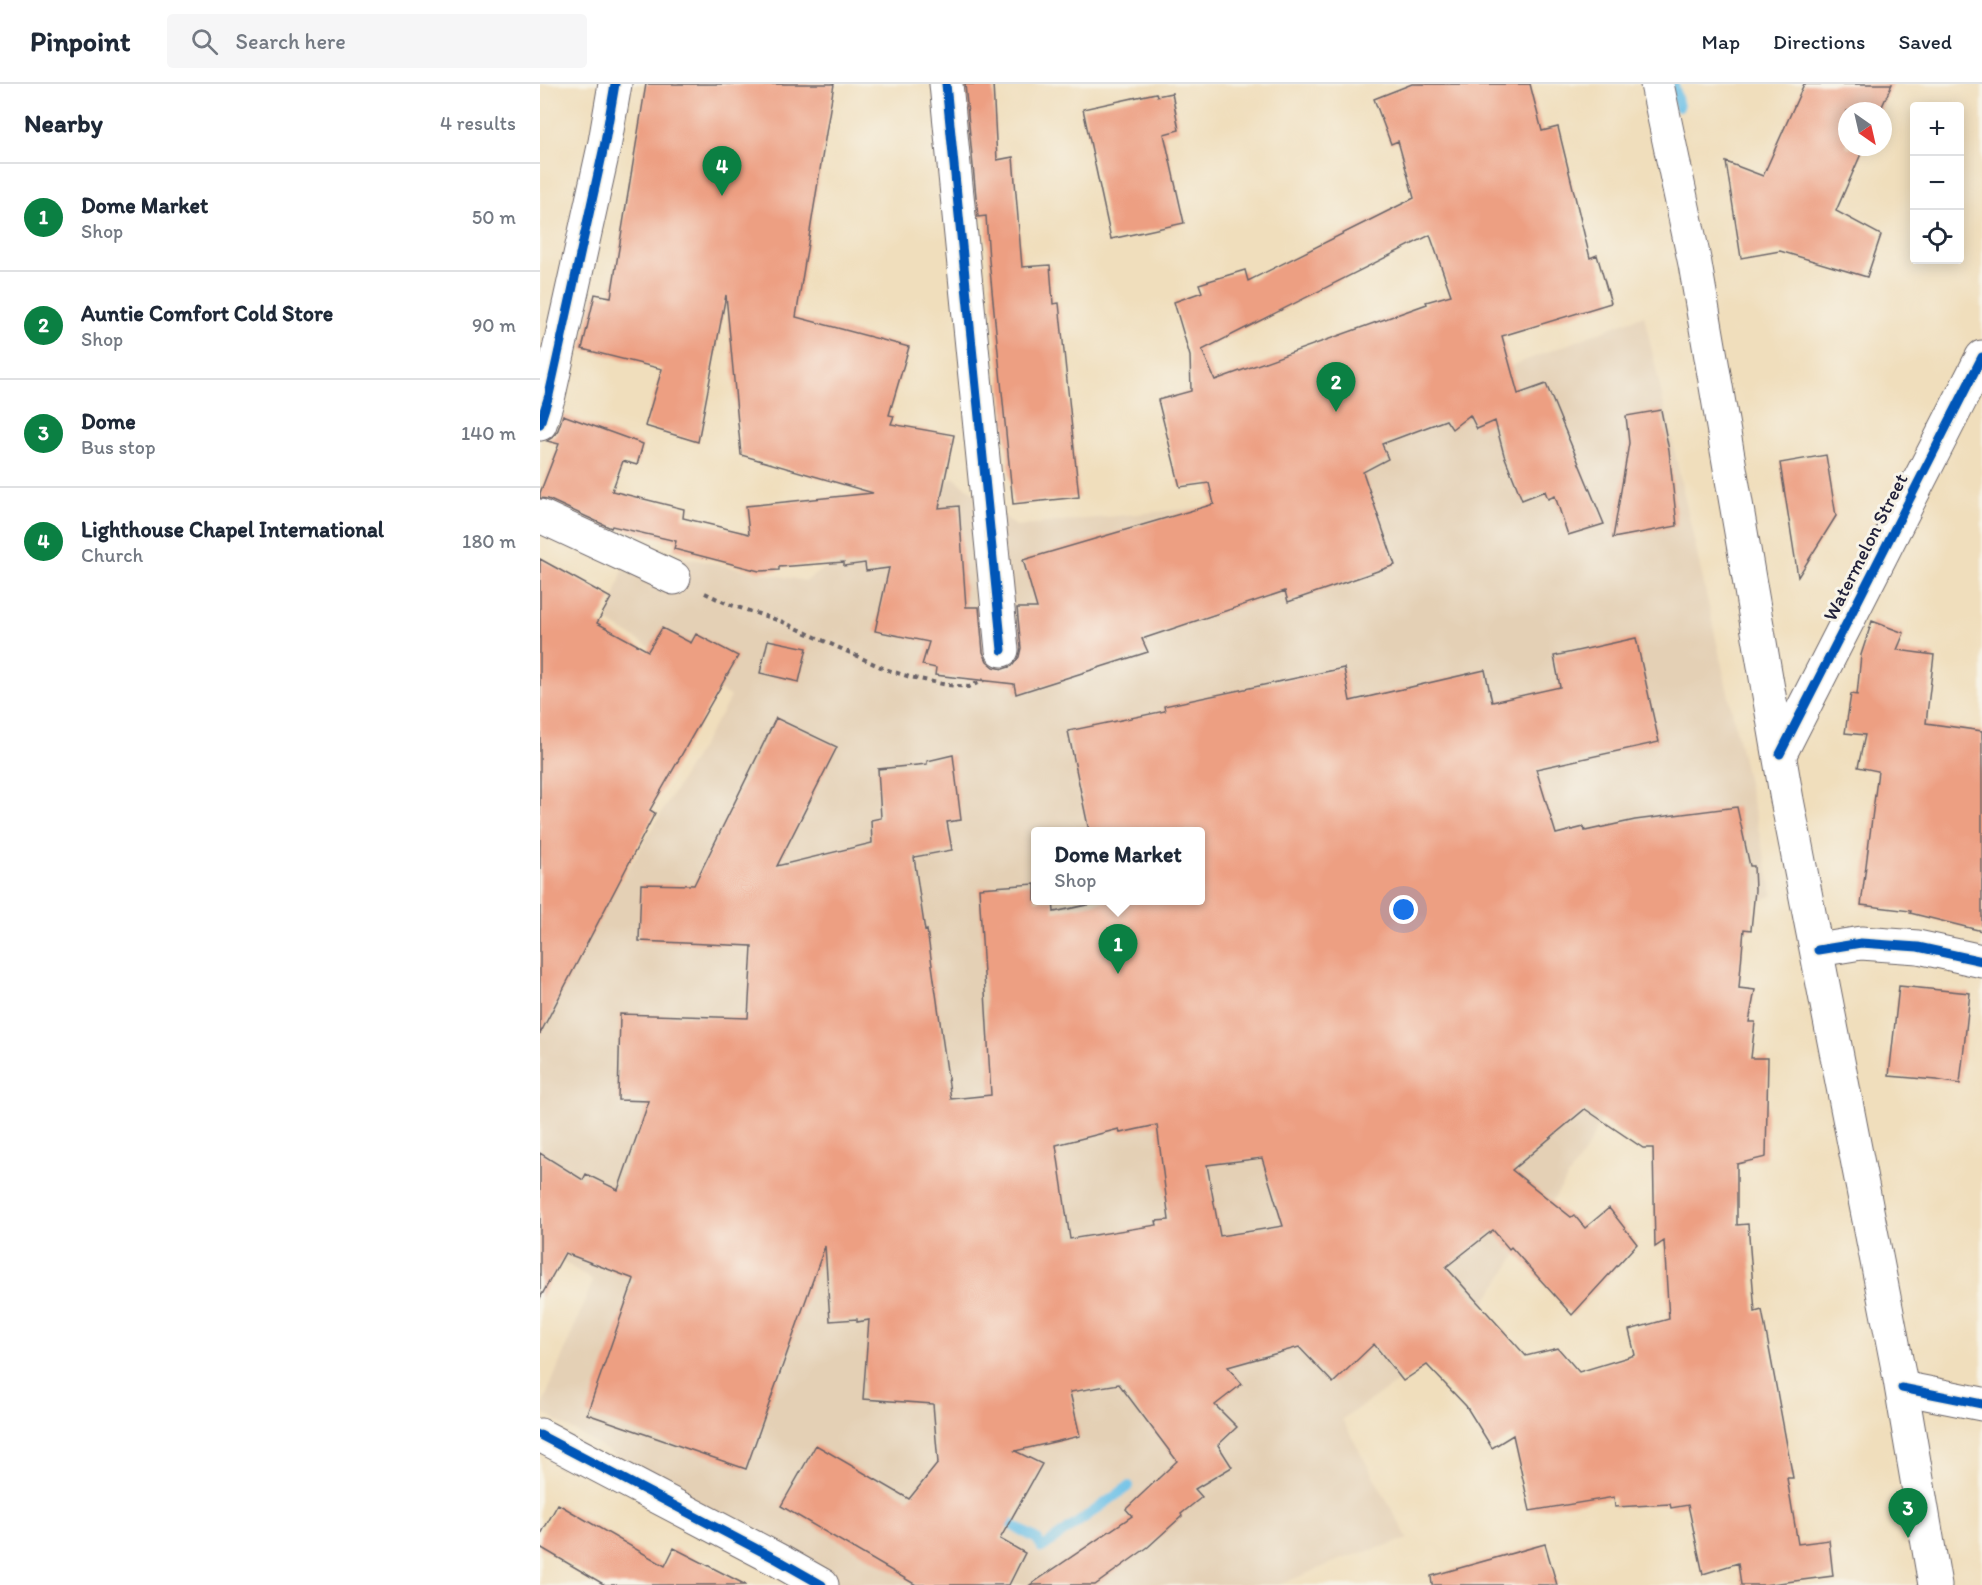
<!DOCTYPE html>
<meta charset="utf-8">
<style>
:root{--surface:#fff;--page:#f6f6f7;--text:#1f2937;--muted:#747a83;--line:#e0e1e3;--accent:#0b8043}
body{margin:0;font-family:Itim,sans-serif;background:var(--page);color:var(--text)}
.controls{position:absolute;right:18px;top:18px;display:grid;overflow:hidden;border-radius:6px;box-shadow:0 3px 15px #0003}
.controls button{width:54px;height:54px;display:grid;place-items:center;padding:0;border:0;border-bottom:2px solid var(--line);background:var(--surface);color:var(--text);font:30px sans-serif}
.compass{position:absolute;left:1298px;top:18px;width:54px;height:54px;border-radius:50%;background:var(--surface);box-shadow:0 3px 15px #0003;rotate:146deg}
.you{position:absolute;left:864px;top:826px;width:21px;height:21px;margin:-15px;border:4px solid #fff;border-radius:50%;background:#1a73e8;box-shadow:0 0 0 9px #1a73e833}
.badge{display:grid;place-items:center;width:39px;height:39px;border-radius:50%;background:var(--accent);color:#fff;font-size:20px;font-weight:700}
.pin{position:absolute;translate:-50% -50px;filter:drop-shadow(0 2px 3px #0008)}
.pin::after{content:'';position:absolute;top:32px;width:21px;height:18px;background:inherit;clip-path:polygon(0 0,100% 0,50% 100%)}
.popup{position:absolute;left:491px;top:743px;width:174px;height:78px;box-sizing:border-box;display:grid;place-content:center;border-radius:6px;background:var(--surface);filter:drop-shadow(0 2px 4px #0005);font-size:20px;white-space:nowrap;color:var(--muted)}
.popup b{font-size:22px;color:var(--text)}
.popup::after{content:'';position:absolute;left:50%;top:100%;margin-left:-12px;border:12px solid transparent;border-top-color:var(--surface)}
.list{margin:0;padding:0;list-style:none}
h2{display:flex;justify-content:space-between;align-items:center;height:78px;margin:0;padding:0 24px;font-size:26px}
h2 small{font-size:20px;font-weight:400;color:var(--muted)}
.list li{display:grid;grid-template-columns:39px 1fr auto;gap:18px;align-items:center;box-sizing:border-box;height:108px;padding:0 24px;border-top:2px solid var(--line)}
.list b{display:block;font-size:22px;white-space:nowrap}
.list p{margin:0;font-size:20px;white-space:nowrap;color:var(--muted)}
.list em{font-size:20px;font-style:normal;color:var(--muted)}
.icon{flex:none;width:33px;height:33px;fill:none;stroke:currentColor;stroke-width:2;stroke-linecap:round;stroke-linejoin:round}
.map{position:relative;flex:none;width:1442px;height:1501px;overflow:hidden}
header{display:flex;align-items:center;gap:36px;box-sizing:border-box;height:84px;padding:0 30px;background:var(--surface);border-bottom:2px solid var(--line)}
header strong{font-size:28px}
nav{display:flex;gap:33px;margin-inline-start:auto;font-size:21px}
.search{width:420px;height:54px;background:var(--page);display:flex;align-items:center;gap:15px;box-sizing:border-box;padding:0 21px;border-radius:6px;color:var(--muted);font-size:22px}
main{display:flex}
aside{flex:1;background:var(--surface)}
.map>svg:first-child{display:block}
.built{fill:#e4d0b5;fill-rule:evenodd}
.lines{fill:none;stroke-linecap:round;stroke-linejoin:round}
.stream{stroke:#6ac0e7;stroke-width:10}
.building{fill:#ed9f82;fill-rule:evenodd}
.minor-casing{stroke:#6a6468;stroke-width:35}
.major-casing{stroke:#6a6468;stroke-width:35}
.path{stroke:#6a6468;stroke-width:4;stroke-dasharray:4.5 4.5;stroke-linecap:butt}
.minor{stroke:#fff;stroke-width:33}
.major{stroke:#fff;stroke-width:33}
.cycleway-casing{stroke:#f7f3e8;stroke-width:13}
.cycleway{stroke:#0057b8;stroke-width:9}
.labels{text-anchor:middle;stroke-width:6;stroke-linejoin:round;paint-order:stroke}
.street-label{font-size:20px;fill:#22223b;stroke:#f7f3e8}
</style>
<header>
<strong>Pinpoint</strong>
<div class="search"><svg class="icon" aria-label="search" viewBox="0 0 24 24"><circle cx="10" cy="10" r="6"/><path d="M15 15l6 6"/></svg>Search here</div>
<nav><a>Map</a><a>Directions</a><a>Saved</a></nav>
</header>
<main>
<aside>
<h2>Nearby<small>4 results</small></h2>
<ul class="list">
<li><span class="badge">1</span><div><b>Dome Market</b><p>Shop</p></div><em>50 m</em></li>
<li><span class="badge">2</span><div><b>Auntie Comfort Cold Store</b><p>Shop</p></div><em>90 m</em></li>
<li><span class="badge">3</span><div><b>Dome</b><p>Bus stop</p></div><em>140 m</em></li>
<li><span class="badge">4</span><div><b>Lighthouse Chapel International</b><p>Church</p></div><em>180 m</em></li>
</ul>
</aside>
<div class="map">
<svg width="1442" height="1501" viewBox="0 0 1442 1501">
<rect width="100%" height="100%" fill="#f7f3e8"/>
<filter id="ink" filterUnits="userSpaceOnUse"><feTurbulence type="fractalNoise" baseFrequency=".0167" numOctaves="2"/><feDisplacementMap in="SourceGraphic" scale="12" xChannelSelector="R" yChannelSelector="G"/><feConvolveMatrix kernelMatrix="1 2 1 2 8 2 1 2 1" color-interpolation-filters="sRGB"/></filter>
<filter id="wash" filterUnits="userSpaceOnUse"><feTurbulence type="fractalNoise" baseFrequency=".008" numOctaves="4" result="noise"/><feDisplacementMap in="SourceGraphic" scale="24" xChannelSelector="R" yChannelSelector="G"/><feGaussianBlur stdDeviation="1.35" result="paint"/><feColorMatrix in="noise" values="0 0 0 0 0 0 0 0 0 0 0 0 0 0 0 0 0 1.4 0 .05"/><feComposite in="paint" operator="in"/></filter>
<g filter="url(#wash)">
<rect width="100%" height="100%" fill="#f0debc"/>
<path class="built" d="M 1104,231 L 1233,811 L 1152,850 L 1046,1066 L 919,1258 L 802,1335 L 868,1455 L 802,1475 L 739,1501 L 296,1501 L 0,1327 L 53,1197 L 0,1162 L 0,931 L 191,613 L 67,537 L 90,463 L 266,497 L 413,393 L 476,442 L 776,412 L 916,303 ZM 496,748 L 660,748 L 660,816 L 496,816 Z"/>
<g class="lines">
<path class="stream" d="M 1134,0 L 1139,23
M 458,1430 L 475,1443 L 497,1455 L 502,1464 L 589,1402"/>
</g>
<g id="blocks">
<path class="building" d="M 106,0 L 294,0 L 256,233 L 369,263 L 349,331 L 354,332 L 351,340 L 414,351 L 399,424 L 419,422 L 426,523 L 439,523 L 443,568 L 447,577 L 454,583 L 463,585 L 472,582 L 479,573 L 481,564 L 477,524 L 497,524 L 483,476 L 674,420 L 669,399 L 640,403 L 618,316 L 651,307 L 650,272 L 634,218 L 662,208 L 659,200 L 705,186 L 708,197 L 874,114 L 858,57 L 851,60 L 834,15 L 872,0 L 990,0 L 1002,47 L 1018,43 L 1050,174 L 1057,171 L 1071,219 L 962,252 L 978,310 L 1006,300 L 1064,440 L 1028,451 L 1015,412 L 1008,415 L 1005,407 L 982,416 L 964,371 L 955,337 L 937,345 L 930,331 L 912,345 L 906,336 L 842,360 L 848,375 L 823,388 L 855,481 L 748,518 L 745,507 L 602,555 L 608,568 L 476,610 L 474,600 L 395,591 L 396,584 L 382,581 L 389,558 L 335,547 L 349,484 L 326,487 L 325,479 L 304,482 L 304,478 L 239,483 L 239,486 L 219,487 L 134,465 L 136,457 L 72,442 L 71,444 L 8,415 L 0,414 L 0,409 L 19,360 L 7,357 L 13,353 L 18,346 L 23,331 L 103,360 L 97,381 L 83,377 L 72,407 L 144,425 L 143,434 L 209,450 L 206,422 L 333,409 L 201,371 L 186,211 L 158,358 L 105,342 L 122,285 L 42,265 L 55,210 L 71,213 ZM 890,151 L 911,211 L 886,218 L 887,220 L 675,296 L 662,266 Z
M 425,0 L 453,0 L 457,76 L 473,73 L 482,183 L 510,181 L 513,220 L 519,219 L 539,413 L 473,420 L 449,176 L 446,132 L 438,133 Z
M 1264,0 L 1352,0 L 1340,27 L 1307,27 L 1307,63 L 1324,63 L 1296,127 L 1341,151 L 1327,193 L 1240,167 L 1201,174 L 1186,78 L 1223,92 Z
M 616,9 L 617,12 L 632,9 L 639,46 L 624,50 L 644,139 L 571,155 L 543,25 Z
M 1121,326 L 1129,366 L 1137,442 L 1073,454 L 1089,359 L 1086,332 Z
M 1286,371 L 1296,432 L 1258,493 L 1240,379 Z
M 0,475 L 71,514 L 57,539 L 108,567 L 122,544 L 151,559 L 156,550 L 198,572 L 110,726 L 115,729 L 0,950 Z
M 1332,537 L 1364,549 L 1357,566 L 1394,571 L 1386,639 L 1442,647 L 1442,847 L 1370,829 L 1371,827 L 1321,821 L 1338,687 L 1318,683 L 1325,651 L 1305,649 L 1311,610 L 1317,611 L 1321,571 Z
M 1096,554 L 1119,658 L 996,685 L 1016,750 L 1044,743 L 1045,747 L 1095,736 L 1197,723 L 1210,782 L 1214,782 L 1215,806 L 1211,846 L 1204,845 L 1199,904 L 1215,906 L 1209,938 L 1215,938 L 1211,974 L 1228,974 L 1226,1073 L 1197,1080 L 1197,1141 L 1208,1140 L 1215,1228 L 1222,1226 L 1253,1394 L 1247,1394 L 1258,1460 L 1289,1456 L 1293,1492 L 1224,1501 L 1201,1501 L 1198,1479 L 1163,1490 L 1148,1421 L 1131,1424 L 1130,1420 L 1075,1423 L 1074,1413 L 990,1427 L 973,1351 L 952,1364 L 926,1322 L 887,1281 L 863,1297 L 834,1260 L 793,1299 L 759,1263 L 688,1283 L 702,1300 L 675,1321 L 697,1343 L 678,1361 L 692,1383 L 655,1405 L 662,1413 L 641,1430 L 642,1432 L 608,1463 L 555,1501 L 490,1501 L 592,1432 L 586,1425 L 637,1377 L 579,1300 L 530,1308 L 540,1352 L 475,1367 L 502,1380 L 460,1455 L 485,1469 L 469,1501 L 376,1501 L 241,1422 L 276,1361 L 369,1415 L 398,1379 L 393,1320 L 323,1315 L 329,1236 L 317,1238 L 317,1235 L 290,1237 L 285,1162 L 206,1385 L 47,1330 L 94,1195 L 25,1169 L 0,1214 L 0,1069 L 43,1096 L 46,1090 L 78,1106 L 109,1017 L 78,1016 L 80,930 L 208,934 L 212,862 L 99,857 L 101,800 L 154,801 L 236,634 L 297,663 L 237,782 L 332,759 L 331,736 L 341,734 L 338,685 L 387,680 L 387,677 L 413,671 L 421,736 L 407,738 L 412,766 L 374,773 L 385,847 L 387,846 L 411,1015 L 451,1011 L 439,804 L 495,800 L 495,816 L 513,816 L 514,828 L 570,816 L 660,816 L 660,747 L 549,747 L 528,647 L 625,627 L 624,622 L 804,584 L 810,617 L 945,586 L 952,618 L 1020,603 L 1014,572 ZM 1045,1025 L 1103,1064 L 1113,1064 L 1115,1163 L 1124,1157 L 1129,1235 L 1089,1246 L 1095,1271 L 1039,1288 L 1018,1264 L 986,1272 L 906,1183 L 953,1146 L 969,1165 L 971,1163 L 1032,1231 L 1097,1160 L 1069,1124 L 1045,1144 L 1034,1131 L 1031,1133 L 972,1086 ZM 617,1041 L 629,1136 L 616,1137 L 617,1141 L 530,1155 L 516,1061 L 579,1045 L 580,1049 ZM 722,1074 L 743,1142 L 680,1152 L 667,1081 Z
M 228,556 L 267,564 L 259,598 L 220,589 Z
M 1359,902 L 1430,909 L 1420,1000 L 1396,996 L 1349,992 Z
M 18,1420 L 125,1482 L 134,1464 L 206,1501 L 65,1501 L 0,1463 L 0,1452 Z
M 1005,1460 L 1017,1501 L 892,1501 L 891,1492 Z"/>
</g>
</g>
<g filter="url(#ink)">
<use href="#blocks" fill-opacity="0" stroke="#6a6468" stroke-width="1.5"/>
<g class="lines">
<g class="minor-casing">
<path id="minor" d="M 406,0 L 462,566
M 0,340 L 9,311 L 65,58 L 75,0
M 0,432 L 134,494
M 1240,670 L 1442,273
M 1278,866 L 1321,859 L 1378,863 L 1442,877
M 1362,1304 L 1442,1320
M 0,1351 L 238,1476 L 282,1501"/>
</g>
<g class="major-casing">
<path id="major" d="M 1117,0 L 1155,180 L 1247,716 L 1359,1290 L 1395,1501"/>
</g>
<path class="path" d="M 165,509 L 188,520 L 243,538 L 345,585 L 370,593 L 407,601 L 429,603 L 444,596"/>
<use href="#minor" class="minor"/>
<use href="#major" class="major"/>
<g class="cycleway-casing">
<path id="cycleway" d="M 406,0 L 462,566
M 0,340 L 9,311 L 65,58 L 75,0
M 1240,670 L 1442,273
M 1278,866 L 1321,859 L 1378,863 L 1442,877
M 1362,1304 L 1442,1320
M 0,1351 L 238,1476 L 282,1501"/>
</g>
<use href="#cycleway" class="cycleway"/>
</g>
</g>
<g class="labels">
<g class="street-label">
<text transform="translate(1325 463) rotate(-63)" y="7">Watermelon Street</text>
</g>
</g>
</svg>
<div class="controls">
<button>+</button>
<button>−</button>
<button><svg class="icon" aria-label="locate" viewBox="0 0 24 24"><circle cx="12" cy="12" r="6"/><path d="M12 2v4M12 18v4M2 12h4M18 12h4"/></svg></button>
</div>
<svg class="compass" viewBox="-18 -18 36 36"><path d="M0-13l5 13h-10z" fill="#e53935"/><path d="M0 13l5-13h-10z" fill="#747a83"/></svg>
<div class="you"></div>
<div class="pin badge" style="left:578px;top:890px">1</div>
<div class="popup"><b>Dome Market</b>Shop</div>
<div class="pin badge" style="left:796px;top:328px">2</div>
<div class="pin badge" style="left:1368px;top:1454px">3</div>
<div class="pin badge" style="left:182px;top:112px">4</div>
</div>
</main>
